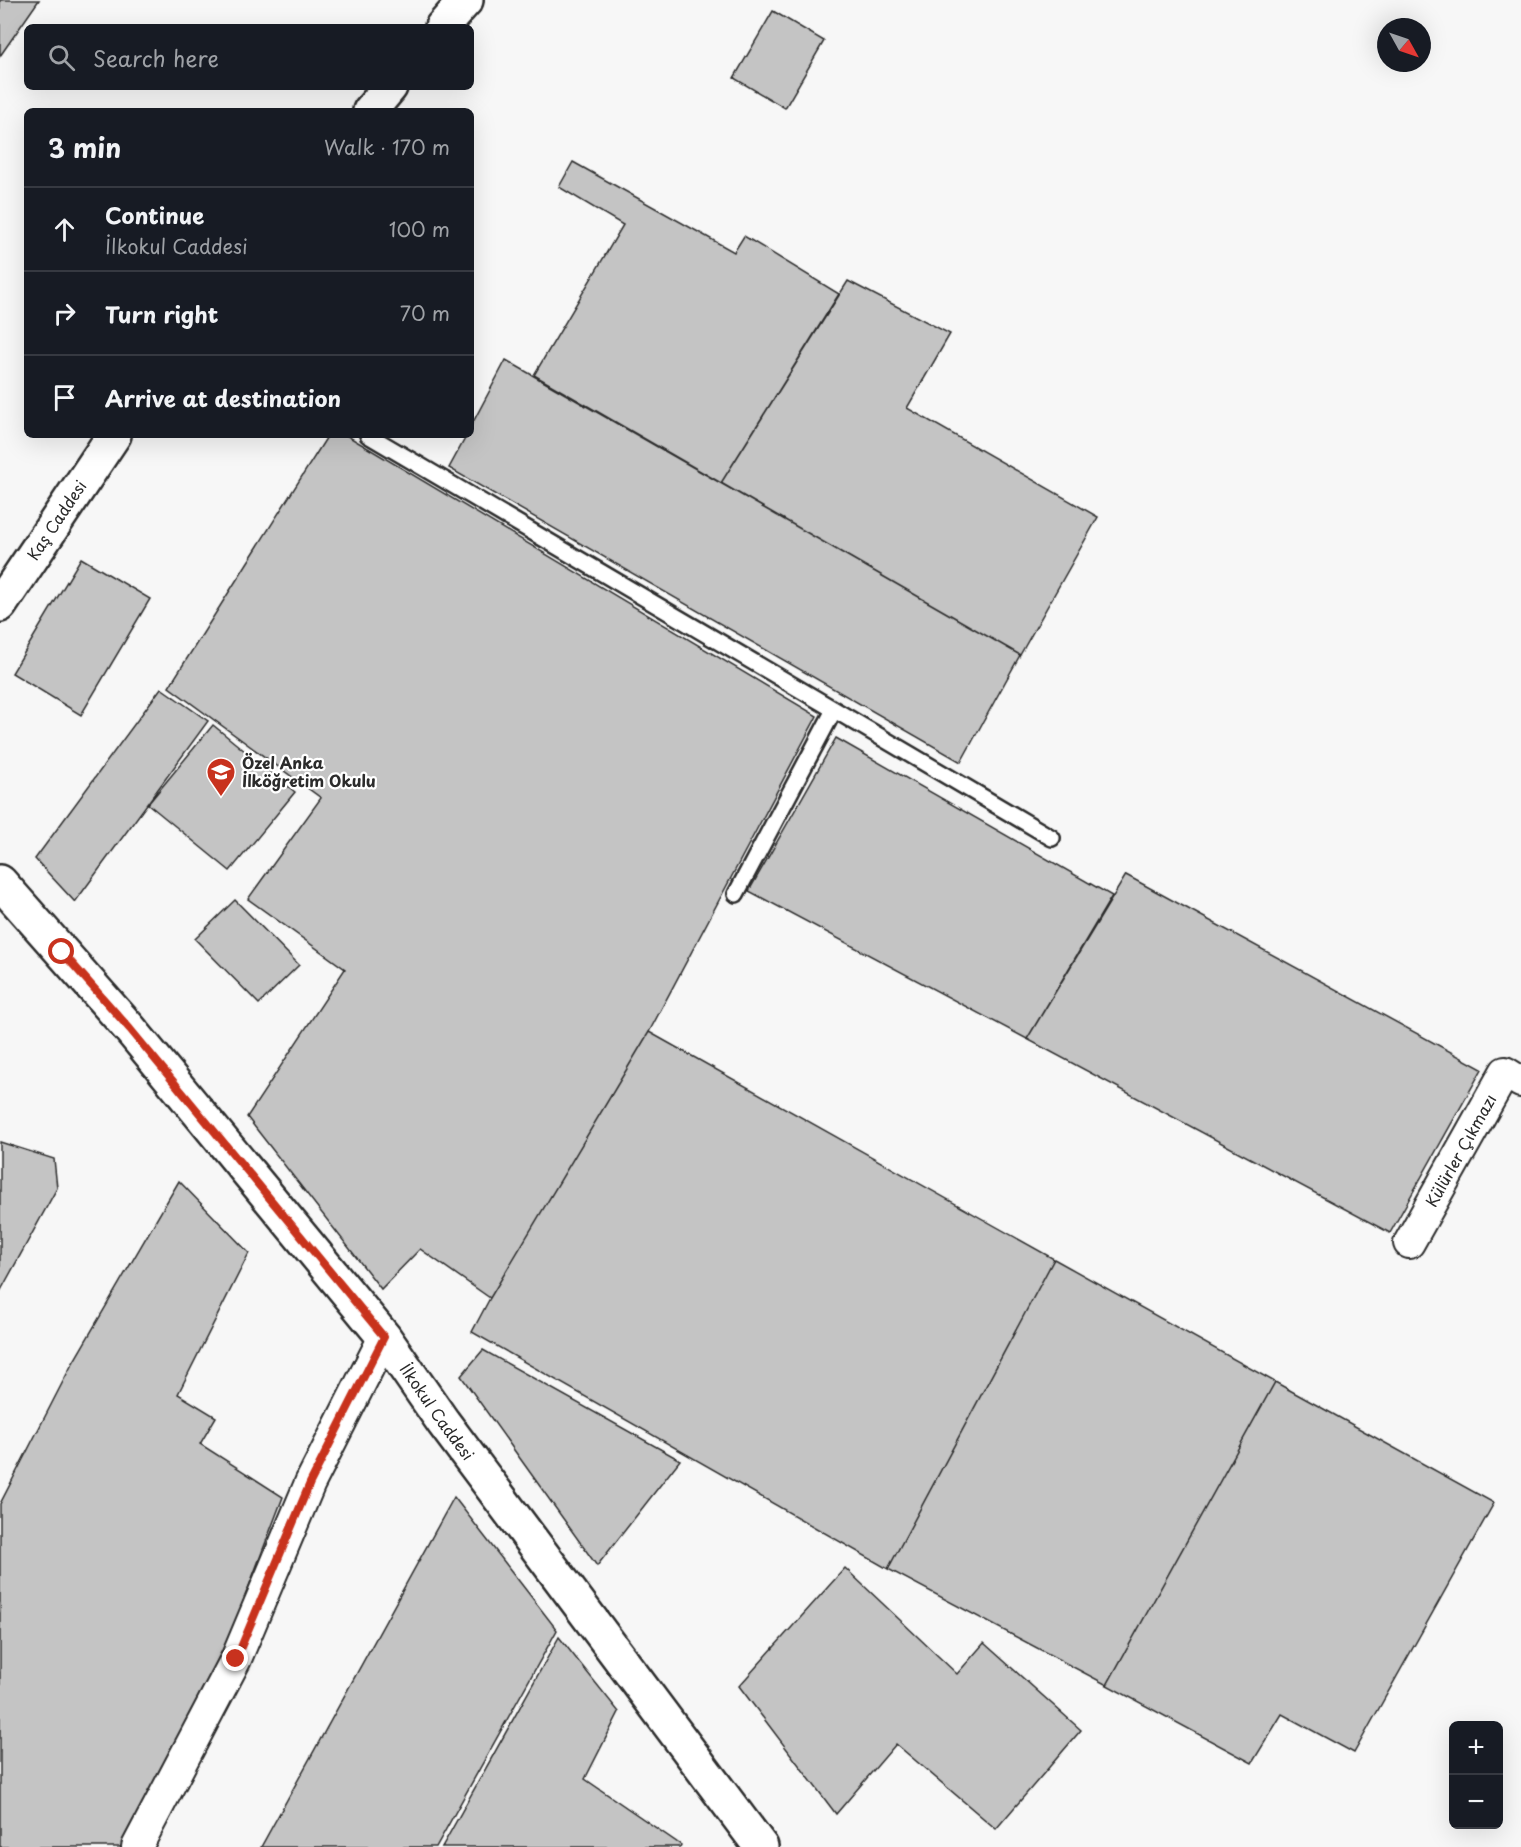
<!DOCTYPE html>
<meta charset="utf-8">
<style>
:root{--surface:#171b24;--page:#20242c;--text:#f1f3f6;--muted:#9ea1a6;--line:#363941}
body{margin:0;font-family:"Playpen Sans",sans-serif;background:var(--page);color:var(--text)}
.controls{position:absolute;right:18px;bottom:18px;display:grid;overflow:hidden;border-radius:9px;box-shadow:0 6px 24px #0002}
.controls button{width:54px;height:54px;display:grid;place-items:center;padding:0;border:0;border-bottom:2px solid var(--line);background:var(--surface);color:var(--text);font:30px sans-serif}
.compass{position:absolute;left:1377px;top:18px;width:54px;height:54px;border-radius:50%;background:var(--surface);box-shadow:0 6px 24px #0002;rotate:130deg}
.stop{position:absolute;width:18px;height:18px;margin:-14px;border:4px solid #c8321e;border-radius:50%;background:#fff}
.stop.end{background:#c8321e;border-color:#fff;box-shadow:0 2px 6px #0008}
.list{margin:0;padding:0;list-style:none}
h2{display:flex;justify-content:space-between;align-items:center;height:78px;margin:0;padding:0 24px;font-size:26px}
h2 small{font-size:20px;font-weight:400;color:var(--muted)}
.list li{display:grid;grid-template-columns:39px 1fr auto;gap:18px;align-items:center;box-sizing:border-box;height:84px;padding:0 24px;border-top:2px solid var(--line)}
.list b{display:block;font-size:22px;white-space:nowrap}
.list p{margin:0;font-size:20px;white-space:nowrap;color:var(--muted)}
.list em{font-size:20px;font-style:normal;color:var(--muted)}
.icon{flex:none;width:33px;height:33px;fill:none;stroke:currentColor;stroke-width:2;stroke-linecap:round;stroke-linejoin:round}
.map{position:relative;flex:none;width:1521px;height:1847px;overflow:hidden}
.search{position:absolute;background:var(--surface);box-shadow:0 6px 24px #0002;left:24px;top:24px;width:450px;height:66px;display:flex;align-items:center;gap:15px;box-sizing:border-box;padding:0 21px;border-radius:9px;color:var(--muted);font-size:22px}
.panel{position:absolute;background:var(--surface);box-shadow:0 6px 24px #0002;left:24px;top:108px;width:450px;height:330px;border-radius:9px}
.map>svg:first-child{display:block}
.building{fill:#c4c4c4;stroke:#2b2b2b;stroke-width:1.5}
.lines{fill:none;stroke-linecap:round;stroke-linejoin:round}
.lane-casing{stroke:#2b2b2b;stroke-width:20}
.street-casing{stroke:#2b2b2b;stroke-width:34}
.secondary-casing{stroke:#2b2b2b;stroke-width:38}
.lane{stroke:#fff;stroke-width:15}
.street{stroke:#fff;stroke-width:30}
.secondary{stroke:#fff;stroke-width:33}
.route{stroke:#c8321e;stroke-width:8}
.labels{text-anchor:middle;stroke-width:4.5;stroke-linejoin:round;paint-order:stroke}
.street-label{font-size:16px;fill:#2b2b2b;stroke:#fff}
.poi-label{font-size:16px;font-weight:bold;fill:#2b2b2b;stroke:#fff;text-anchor:start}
</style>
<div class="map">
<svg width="1521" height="1847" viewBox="0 0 1521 1847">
<rect width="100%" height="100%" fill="#f7f7f7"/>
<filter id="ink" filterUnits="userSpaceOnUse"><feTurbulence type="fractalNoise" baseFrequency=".0167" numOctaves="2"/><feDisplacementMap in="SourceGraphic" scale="12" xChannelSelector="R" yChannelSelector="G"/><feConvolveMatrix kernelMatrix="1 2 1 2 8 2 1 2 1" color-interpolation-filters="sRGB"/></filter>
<g filter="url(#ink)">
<path class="building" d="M 0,0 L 39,0 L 0,56 Z
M 773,11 L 824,41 L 785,108 L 734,78 Z
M 573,162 L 734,252 L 744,236 L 839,294 L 721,483 L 534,375 L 623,225 L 559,187 Z
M 848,281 L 950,334 L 907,408 L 1098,517 L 1020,655 L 721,483 Z
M 506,360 L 1020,655 L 961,762 L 449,468 L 467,435 L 471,435 L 471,426 Z
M 328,435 L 346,435 L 817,716 L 649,1032 L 490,1298 L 420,1249 L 381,1289 L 247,1117 L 345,969 L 248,899 L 321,798 L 169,687 Z
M 81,558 L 150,599 L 81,715 L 12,673 Z
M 161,688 L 208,721 L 75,902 L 35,859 Z
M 213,725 L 295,792 L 230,871 L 148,804 Z
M 836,738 L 1112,896 L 1027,1039 L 749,891 Z
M 1126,875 L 1482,1069 L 1390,1233 L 1027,1039 Z
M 235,900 L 299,965 L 259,1004 L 195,939 Z
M 649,1032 L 1054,1259 L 888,1569 L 472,1332 L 490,1298 Z
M 0,1142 L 54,1159 L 57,1188 L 0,1292 Z
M 179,1181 L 249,1253 L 178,1394 L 216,1417 L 200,1444 L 283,1497 L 214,1678 L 123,1847 L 0,1847 L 0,1504 L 71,1366 Z
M 1054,1259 L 1275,1382 L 1107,1685 L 888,1569 Z
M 483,1350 L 680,1460 L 597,1566 L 461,1376 Z
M 1275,1382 L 1494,1503 L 1354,1753 L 1282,1714 L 1252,1763 L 1107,1685 Z
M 454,1497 L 557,1630 L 436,1847 L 261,1847 Z
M 845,1568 L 957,1674 L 984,1643 L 1081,1730 L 996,1829 L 896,1744 L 836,1814 L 739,1686 Z
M 559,1637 L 619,1712 L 585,1779 L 681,1845 L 680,1847 L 442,1847 Z"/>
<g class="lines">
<g class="lane-casing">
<path id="lane" d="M 368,435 L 1052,838
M 736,894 L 834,710"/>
</g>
<g class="street-casing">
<g id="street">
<path id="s1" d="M 1409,1243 L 1505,1072 L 1521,1082"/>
<path d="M 137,1847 L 236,1659 L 310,1483 L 384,1337"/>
</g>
</g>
<g class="secondary-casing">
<g id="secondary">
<path d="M 442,27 L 466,0"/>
<path d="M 370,111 L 390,87"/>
<path id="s2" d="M 0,605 L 114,435"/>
<path id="s3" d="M 0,882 L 130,1029 L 384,1337 L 443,1422 L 761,1847"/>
</g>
</g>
<use href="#lane" class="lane"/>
<use href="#street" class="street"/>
<use href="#secondary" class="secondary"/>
</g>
</g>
<g class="lines" filter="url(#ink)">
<path class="route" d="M 62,952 L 130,1029 L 384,1337 L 310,1483 L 236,1659"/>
</g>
<defs>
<g id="school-pin" transform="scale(1.5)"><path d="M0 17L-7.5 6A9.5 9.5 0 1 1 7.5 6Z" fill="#c8321e" stroke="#fff"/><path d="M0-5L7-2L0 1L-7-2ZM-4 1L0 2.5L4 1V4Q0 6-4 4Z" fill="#fff"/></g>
</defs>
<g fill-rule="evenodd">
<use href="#school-pin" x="221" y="772"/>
</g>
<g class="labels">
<g class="street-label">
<text dy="6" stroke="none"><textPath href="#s2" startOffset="102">Kaş Caddesi</textPath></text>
<text dy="6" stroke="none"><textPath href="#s1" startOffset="106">Külürler Çıkmazı</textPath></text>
<text dy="6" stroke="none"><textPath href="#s3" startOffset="687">İlkokul Caddesi</textPath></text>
</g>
<g class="poi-label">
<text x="242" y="769">Özel Anka<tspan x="242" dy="18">İlköğretim Okulu</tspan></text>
</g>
</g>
</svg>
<div class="controls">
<button>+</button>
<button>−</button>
</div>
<svg class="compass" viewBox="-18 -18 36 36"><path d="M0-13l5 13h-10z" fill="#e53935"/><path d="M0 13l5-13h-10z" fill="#9ea1a6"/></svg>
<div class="stop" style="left:62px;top:952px"></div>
<div class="stop end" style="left:236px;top:1659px"></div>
<div class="search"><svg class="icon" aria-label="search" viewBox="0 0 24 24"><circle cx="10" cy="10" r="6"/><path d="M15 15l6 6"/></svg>Search here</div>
<section class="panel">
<h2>3 min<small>Walk · 170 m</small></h2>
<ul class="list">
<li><svg class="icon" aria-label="ahead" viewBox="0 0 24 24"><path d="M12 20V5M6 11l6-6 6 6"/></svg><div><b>Continue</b><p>İlkokul Caddesi</p></div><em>100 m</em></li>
<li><svg class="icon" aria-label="right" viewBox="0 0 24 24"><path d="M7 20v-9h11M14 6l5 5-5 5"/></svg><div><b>Turn right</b></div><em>70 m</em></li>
<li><svg class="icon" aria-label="arrive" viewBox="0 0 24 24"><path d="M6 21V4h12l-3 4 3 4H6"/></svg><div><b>Arrive at destination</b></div></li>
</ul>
</section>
</div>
